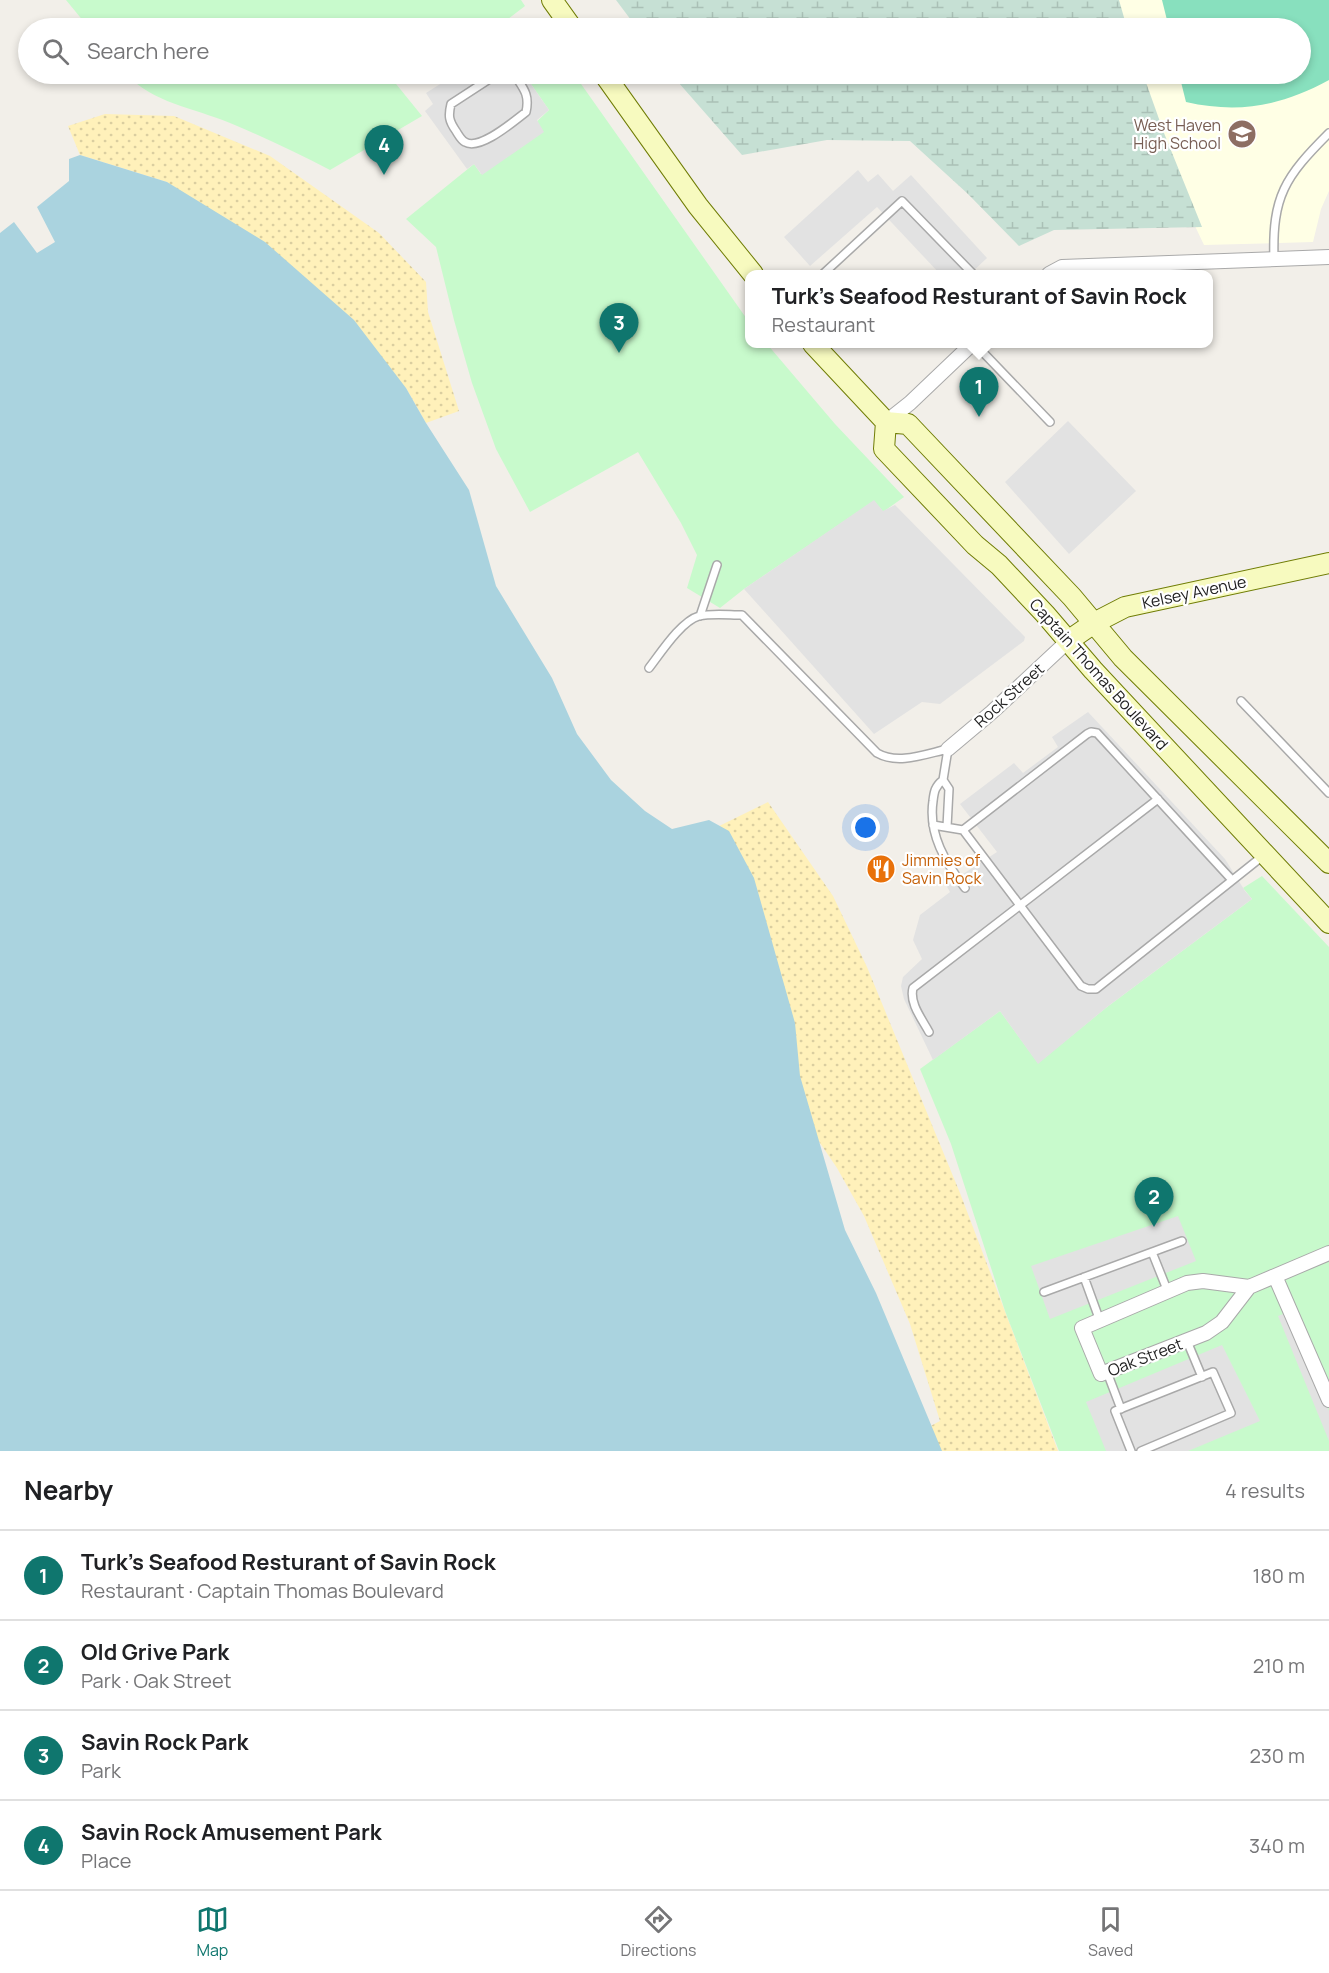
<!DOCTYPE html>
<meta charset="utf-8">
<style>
:root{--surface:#fff;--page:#f2f2f2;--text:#202124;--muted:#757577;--line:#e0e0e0;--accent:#0f766e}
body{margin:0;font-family:Manrope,sans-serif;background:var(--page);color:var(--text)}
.you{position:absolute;left:866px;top:828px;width:21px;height:21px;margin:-15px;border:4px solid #fff;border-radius:50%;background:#1a73e8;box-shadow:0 0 0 9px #1a73e833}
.badge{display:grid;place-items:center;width:39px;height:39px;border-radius:50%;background:var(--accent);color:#fff;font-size:20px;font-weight:700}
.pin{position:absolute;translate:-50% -50px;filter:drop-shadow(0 2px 3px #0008)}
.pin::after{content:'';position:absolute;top:32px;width:21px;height:18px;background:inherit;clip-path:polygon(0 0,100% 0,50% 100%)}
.popup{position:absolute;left:745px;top:270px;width:468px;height:78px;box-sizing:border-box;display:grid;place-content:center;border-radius:12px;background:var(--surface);filter:drop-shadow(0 2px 4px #0005);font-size:20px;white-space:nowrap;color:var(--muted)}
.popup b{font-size:22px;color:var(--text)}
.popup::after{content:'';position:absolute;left:50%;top:100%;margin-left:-12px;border:12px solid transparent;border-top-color:var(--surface)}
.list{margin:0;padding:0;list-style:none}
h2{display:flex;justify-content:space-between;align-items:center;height:78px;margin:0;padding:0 24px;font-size:26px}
h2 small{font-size:20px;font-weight:400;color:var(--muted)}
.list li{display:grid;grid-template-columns:39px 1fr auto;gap:18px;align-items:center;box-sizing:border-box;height:90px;padding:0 24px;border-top:2px solid var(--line)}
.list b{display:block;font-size:22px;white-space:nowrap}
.list p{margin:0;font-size:20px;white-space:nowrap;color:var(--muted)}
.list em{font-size:20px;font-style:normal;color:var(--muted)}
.icon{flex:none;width:33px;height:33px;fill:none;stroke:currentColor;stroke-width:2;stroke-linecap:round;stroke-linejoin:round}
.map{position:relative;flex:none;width:1329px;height:1451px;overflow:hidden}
.search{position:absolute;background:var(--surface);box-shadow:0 3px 9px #0003;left:18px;right:18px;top:18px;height:66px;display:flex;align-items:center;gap:15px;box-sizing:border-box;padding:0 21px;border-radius:33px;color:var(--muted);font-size:22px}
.sheet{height:438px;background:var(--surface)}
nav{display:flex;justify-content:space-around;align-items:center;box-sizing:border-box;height:84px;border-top:2px solid var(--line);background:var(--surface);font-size:16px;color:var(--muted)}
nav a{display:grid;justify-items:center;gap:3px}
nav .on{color:var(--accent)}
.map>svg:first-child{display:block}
.education{fill:#ffffe5}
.wetland{fill:url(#wetland-marsh)}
.sand{fill:url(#sand-dots)}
.park{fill:#c8facc}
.pitch{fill:#88e0be}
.parking{fill:#e2e2e2}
.water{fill:#aad3df}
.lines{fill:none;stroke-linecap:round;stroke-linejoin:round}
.lane-casing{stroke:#a9a9a9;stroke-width:10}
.street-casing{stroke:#a9a9a9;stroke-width:16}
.secondary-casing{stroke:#707d05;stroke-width:22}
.lane{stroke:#fff;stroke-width:7}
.street{stroke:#fff;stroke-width:14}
.secondary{stroke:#f7fabf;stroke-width:20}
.labels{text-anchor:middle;stroke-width:4.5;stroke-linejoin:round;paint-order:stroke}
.education-label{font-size:16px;fill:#785e54;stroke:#fff;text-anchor:end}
.street-label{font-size:16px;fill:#222;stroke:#fff}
.food-label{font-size:16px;fill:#c56008;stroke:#fff;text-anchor:start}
</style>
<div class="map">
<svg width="1329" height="1451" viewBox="0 0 1329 1451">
<defs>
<pattern id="wetland-marsh" width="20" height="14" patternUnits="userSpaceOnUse" patternTransform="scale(1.5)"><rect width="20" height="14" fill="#c6e0d4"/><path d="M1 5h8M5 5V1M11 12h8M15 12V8" fill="none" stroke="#aac0b6"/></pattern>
<pattern id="sand-dots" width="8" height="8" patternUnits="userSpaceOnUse" patternTransform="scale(1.5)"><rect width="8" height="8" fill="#fff1ba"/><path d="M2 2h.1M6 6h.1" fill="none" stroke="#dacea0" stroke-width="1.8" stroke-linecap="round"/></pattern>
</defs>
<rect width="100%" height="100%" fill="#f2efe9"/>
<path class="education" d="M 1116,0 L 1329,0 L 1329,191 L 1321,209 L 1313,242 L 1204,245 L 1177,188 L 1131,74 L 1300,74 L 1300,28 L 1121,28 Z"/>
<path class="wetland" d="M 616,0 L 1119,0 L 1127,28 L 637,28 Z
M 671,74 L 1143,74 L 1164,133 L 1202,227 L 1054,230 L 1019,246 L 968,194 L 910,141 L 827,140 L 742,155 Z"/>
<path class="sand" d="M 105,114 L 174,116 L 270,156 L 379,233 L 426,282 L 428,312 L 459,411 L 426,423 L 406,388 L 167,182 L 80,155 L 68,126 Z
M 768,802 L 833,896 L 867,967 L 960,1193 L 1058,1451 L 932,1451 L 921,1431 L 940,1421 L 910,1324 L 864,1216 L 837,1168 L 803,1118 L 709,831 Z"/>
<path class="park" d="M 66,0 L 521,0 L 525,6 L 496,28 L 89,28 Z
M 126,74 L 388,74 L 422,116 L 330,170 C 297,153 264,137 230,123 C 194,108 153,103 126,74 Z
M 524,74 L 574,74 L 749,322 L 750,344 L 767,344 L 835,424 L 904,497 L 883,512 L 874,501 L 744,589 L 720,608 L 687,588 L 697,555 L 681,523 L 638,452 L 530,512 L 496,449 L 472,383 L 454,320 L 436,247 L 406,219 L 474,164 L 481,174 L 549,110 Z
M 1262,876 L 1329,947 L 1329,1451 L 1059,1451 L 1005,1311 L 951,1144 L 920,1069 L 1000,1011 L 1038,1063 L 1107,1007 L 1252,899 L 1243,888 Z"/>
<path class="pitch" d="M 1162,0 L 1329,0 L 1329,80 C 1281,106 1239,114 1186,102 L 1179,74 L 1300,74 L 1300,28 L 1169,28 Z"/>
<path class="parking" d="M 456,74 L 524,74 L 549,110 L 537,120 L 544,132 L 482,175 L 474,164 L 467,169 L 425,111 L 433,104 L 426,93 Z
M 858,170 L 868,182 L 878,174 L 893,191 L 911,175 L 987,258 L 970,274 L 940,274 L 877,207 L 810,266 L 784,237 Z
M 1068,421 L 1136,491 L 1069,554 L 1005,482 Z
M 874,500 L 883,511 L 895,505 L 1025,637 L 1024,641 L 940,704 L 922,702 L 874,734 L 744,589 Z
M 1088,712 L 1225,859 L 1245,891 L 1252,899 L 1107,1007 L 1038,1064 L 1000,1011 L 933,1060 L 904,999 L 901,986 L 903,977 L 922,959 L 913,940 L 920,915 L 950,892 L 946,885 L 997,852 L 960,804 L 1014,763 L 1023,773 L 1058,747 L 1052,737 Z
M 1178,1216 L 1196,1261 L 1050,1319 L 1031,1266 Z
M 1288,1312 L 1329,1411 L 1329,1441 L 1278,1316 Z
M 1222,1345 L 1260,1421 L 1188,1451 L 1106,1451 L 1086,1402 Z"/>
<path class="water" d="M 80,155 L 167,182 L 265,242 L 354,320 L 406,388 L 426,423 L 469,490 L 496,586 L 552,678 L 577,734 L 611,780 L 645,811 L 672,829 L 709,820 L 729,831 L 754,878 L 795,1023 L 800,1076 L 845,1230 L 876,1293 L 942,1451 L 0,1451 L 0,233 L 14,222 L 37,253 L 55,242 L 37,207 L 69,181 L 69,159 Z"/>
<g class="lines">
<g class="lane-casing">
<path id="lane" d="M 497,74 L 451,104 C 448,116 449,121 456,131 C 458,134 461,140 465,142 C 480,151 514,121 526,112 C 530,94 523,88 514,74
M 1274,259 C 1272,196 1285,177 1329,133
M 823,274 L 902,201 L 973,274
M 975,344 L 1050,422
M 700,616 L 717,565
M 649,668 C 660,654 681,621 699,616 C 712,613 729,615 742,615 L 877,753 C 898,765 925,754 948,749 L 943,780
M 1241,701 L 1329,793
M 933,825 L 963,830 L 1081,986 L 1088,989 L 1096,989 L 1264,855
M 947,827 L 949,789 L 943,780 C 935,786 934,792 933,801 C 928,835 946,863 965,888
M 963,830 L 1087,734 L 1091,732 L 1097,733 L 1232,880
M 929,1032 C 922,1019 909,1003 913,988 L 1158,799
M 1152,1252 L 1168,1292
M 1084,1277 L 1100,1321
M 1044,1292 L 1182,1241
M 1187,1341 L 1202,1377
M 1107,1372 L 1121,1409
M 1131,1451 L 1115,1411 L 1213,1372 L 1231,1413 L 1141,1451"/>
</g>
<g class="street-casing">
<path id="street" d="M 1049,274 L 1062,267 L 1329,257
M 886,422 L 910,403 L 972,344
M 948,749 L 992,712 L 1068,641
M 1275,1276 L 1329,1400
M 1249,1287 L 1203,1281 L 1187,1283 L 1082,1328 L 1101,1374 L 1206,1333 L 1222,1322 L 1249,1287 L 1329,1253"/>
</g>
<g class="secondary-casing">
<path id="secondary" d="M 552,0 L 572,28
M 604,74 L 698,206 L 753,274
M 813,344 L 886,422 L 908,424 L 1072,597 L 1123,658 L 1329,863
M 886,422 L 884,449 L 975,545 L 999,565 L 1045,614 L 1093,670 L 1329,923
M 1068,641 L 1094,623 L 1125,607 L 1329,563"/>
</g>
<use href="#lane" class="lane"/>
<use href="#street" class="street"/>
<use href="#secondary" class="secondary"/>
</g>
<defs>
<g id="school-disc" transform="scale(1.5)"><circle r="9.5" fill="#8d6e63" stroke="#fff"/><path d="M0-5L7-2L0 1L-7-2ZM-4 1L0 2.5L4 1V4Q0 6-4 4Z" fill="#fff"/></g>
<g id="restaurant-disc" transform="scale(1.5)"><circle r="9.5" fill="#e8710a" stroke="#fff"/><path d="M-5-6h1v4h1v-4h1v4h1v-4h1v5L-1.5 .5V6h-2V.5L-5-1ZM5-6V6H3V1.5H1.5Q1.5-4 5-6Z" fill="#fff"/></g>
</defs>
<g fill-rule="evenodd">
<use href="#school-disc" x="1242" y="134"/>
<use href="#restaurant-disc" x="881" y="869"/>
</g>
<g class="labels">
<g class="education-label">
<text x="1221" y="131">West Haven<tspan x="1221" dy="18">High School</tspan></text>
</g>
<g class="street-label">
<text transform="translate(1194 592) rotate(-12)" y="6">Kelsey Avenue</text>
<text transform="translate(1099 674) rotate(48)" y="6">Captain Thomas Boulevard</text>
<text transform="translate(1009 695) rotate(-42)" y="6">Rock Street</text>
<text transform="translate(1145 1357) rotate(-21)" y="6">Oak Street</text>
</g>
<g class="food-label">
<text x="902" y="866">Jimmies of<tspan x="902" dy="18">Savin Rock</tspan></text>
</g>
</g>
</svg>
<div class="you"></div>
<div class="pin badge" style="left:979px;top:417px">1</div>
<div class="popup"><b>Turk's Seafood Resturant of Savin Rock</b>Restaurant</div>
<div class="pin badge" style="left:1154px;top:1227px">2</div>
<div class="pin badge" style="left:619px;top:353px">3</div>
<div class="pin badge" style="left:384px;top:175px">4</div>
<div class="search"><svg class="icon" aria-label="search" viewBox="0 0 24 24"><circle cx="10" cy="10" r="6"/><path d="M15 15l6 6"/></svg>Search here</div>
</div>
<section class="sheet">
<h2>Nearby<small>4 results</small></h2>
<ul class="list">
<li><span class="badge">1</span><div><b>Turk's Seafood Resturant of Savin Rock</b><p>Restaurant · Captain Thomas Boulevard</p></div><em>180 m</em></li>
<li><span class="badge">2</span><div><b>Old Grive Park</b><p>Park · Oak Street</p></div><em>210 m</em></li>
<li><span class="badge">3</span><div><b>Savin Rock Park</b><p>Park</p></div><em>230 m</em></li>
<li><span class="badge">4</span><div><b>Savin Rock Amusement Park</b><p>Place</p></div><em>340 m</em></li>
</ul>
</section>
<nav>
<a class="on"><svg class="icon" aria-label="map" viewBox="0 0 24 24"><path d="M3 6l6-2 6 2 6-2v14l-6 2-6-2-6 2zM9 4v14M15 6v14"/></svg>Map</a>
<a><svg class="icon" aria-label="directions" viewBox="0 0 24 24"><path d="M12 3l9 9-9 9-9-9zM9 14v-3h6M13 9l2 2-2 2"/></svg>Directions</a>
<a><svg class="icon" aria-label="saved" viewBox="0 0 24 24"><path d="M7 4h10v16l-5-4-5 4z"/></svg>Saved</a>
</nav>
